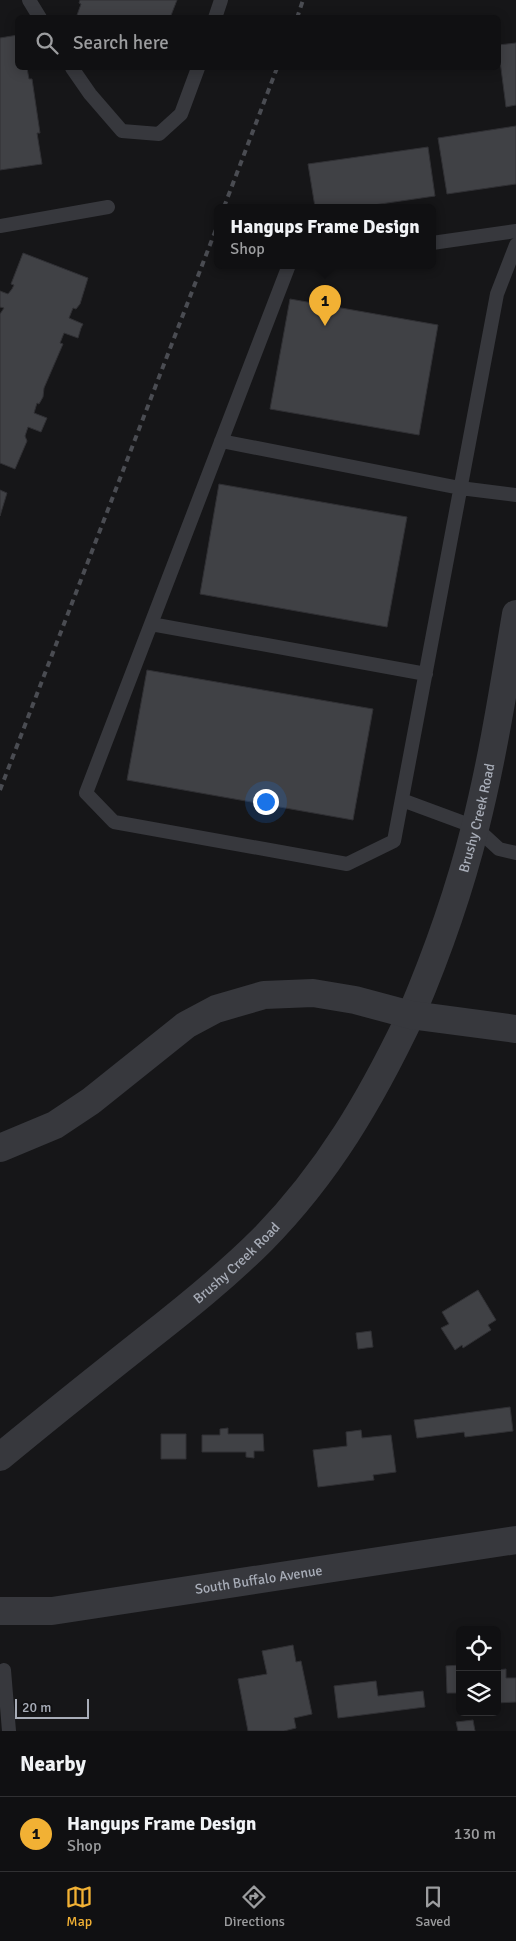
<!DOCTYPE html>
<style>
:root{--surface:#101012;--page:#1e1e20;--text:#f1f3f6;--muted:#9c9d9f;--line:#303032;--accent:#f2b134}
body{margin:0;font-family:Signika,sans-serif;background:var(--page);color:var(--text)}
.controls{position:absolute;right:15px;bottom:15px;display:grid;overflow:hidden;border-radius:8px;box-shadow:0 2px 12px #0003}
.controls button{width:45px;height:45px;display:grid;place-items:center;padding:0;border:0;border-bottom:1px solid var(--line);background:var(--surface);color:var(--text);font:25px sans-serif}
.scale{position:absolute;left:15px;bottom:12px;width:74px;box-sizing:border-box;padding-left:5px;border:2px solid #a8adb8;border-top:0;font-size:14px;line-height:18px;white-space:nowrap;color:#a8adb8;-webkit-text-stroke:4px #111113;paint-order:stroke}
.you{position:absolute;left:265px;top:801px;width:18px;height:18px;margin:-12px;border:4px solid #fff;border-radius:50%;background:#1a73e8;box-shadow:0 0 0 8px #1a73e833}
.badge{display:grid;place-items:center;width:32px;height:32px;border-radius:50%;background:var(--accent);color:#111;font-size:16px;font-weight:700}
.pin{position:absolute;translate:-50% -41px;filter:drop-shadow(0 1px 2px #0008)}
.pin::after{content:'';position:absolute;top:26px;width:18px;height:15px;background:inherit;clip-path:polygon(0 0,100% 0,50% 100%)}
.popup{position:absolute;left:214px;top:204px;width:222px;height:65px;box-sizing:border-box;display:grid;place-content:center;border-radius:8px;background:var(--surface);filter:drop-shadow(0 1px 4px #0005);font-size:16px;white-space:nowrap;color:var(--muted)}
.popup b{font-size:19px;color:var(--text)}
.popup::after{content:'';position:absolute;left:50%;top:100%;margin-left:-10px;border:10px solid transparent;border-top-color:var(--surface)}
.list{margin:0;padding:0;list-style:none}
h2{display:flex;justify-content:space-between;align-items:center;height:65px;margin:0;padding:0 20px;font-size:21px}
h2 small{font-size:16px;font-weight:400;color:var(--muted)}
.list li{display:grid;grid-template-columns:32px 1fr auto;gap:15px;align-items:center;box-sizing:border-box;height:75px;padding:0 20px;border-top:1px solid var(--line)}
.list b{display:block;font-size:19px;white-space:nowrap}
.list p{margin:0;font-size:16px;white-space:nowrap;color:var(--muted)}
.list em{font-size:16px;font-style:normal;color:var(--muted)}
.icon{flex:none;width:28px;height:28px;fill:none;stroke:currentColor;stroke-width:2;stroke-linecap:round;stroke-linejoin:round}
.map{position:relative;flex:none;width:516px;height:1731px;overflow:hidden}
.search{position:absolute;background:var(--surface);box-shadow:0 2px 12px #0003;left:15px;right:15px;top:15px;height:55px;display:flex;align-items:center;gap:12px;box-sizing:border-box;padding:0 18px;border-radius:8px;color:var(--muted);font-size:19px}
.sheet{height:140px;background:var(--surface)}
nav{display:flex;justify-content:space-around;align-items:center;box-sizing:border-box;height:70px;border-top:1px solid var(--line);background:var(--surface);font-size:14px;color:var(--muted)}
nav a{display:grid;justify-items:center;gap:2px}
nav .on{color:var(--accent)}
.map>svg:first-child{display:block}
.building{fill:#404145;stroke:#303034}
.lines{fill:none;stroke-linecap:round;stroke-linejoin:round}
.service{stroke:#37383d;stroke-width:14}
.minor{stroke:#37383d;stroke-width:28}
.tertiary{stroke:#37383d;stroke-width:28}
.rail{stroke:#4a4c52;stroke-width:4;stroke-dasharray:6 5;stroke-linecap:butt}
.labels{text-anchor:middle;stroke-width:4.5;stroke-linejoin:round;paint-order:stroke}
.street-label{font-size:14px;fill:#a8adb8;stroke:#111113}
</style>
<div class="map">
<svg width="516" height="1731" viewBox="0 0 516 1731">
<rect width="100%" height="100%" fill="#161618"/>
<path class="building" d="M 80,0 L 177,0 L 170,18 L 76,18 L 81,4 L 79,3 Z
M 18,35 L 18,68 L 27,68 L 29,79 L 32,79 L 40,133 L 37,133 L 42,164 L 0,170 L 0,38 Z
M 516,43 L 516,105 L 506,107 L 498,45 Z
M 516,126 L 516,184 L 447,194 L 438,138 Z
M 428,147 L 435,196 L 360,207 L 315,207 L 308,164 Z
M 23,253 L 88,278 L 80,304 L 76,309 L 73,308 L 69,318 L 83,324 L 81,328 L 78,338 L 64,333 L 60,343 L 63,344 L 44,388 L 43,397 L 39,404 L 37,403 L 34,413 L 47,418 L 41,432 L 28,427 L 25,436 L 27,441 L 15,469 L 0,463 L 0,314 L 4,308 L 0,307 L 0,291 L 8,294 L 12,289 L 14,285 L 11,284 Z
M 290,299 L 438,325 L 419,435 L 270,409 Z
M 219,484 L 407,517 L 387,627 L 200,594 Z
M 0,490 L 7,493 L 0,516 Z
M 147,670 L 373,709 L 353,820 L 127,780 Z
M 478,1290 L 496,1320 L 488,1325 L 491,1330 L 463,1348 L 462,1345 L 455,1350 L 441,1328 L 449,1324 L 442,1312 Z
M 371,1331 L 373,1347 L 358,1349 L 356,1333 Z
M 510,1407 L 513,1431 L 465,1437 L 464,1432 L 417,1438 L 414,1420 Z
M 228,1428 L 228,1434 L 263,1434 L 264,1451 L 254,1451 L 254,1458 L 246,1457 L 246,1452 L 202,1452 L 202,1435 L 220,1435 L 220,1429 Z
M 361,1430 L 362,1438 L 391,1435 L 396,1472 L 373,1475 L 374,1480 L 318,1487 L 313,1450 L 347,1446 L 346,1432 Z
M 161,1434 L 186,1434 L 186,1459 L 161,1459 Z
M 293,1645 L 296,1662 L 301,1661 L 312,1714 L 294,1718 L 296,1728 L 284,1731 L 248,1731 L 238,1679 L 267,1674 L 262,1651 Z
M 460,1665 L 460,1693 L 447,1693 L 446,1666 Z
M 506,1669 L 506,1678 L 516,1678 L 516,1702 L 497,1703 L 497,1670 Z
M 376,1681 L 378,1696 L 423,1691 L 425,1707 L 338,1718 L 334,1686 Z
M 473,1720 L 475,1731 L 458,1731 L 456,1722 Z"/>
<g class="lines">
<path class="service" d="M 29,0 L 40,18
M 215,18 L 221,0
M 72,68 L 90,94 L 122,131 L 159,134 L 181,114 L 198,68
M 0,226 L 108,207
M 432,243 L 516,231
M 289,265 L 86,793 L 114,822 L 347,864 L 394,841 L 497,294 L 516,245
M 221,441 L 460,488 L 516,495
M 151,624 L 426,674
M 402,800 L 475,827 L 499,849 L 516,853
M 4,1670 L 9,1731"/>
<g class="minor">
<path id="s1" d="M 0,1457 C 47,1418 96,1379 144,1341 C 185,1309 225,1277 262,1240 C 328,1173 371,1099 411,1015"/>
<path id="s2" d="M 0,1611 L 52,1611 L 516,1540"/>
</g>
<g class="tertiary">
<path id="s3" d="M 411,1015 C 437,954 459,892 475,828 C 493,757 504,685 516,614"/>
<path d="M 0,1148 L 55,1125 L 91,1101 L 186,1025 L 216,1009 L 264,995 L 313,993 L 355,1000 L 411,1015 L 516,1029"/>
</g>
<path class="rail" d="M 297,18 L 303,0
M 224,207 L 277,68
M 0,790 L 218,224"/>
</g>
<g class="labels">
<g class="street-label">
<text dy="5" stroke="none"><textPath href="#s3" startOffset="208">Brushy Creek Road</textPath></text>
<text dy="5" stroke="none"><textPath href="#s1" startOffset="306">Brushy Creek Road</textPath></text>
<text dy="5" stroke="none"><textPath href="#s2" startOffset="261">South Buffalo Avenue</textPath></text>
</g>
</g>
</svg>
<div class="controls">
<button><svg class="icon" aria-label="locate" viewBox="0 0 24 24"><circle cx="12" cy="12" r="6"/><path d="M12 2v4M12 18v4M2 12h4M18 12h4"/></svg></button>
<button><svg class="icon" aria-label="layers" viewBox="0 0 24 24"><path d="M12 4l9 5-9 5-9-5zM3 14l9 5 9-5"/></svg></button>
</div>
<div class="scale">20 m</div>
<div class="you"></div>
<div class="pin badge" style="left:325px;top:326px">1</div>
<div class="popup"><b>Hangups Frame Design</b>Shop</div>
<div class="search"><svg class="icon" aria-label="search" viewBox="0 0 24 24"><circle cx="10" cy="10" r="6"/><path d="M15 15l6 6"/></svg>Search here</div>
</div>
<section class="sheet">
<h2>Nearby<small></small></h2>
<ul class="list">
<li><span class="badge">1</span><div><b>Hangups Frame Design</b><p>Shop</p></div><em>130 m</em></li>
</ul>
</section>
<nav>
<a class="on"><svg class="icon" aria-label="map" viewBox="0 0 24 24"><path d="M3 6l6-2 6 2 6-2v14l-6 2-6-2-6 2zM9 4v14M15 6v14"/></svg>Map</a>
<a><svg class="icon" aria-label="directions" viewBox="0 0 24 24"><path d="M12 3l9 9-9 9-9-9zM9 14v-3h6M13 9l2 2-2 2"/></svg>Directions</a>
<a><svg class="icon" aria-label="saved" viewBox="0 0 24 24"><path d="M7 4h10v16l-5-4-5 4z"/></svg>Saved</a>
</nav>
